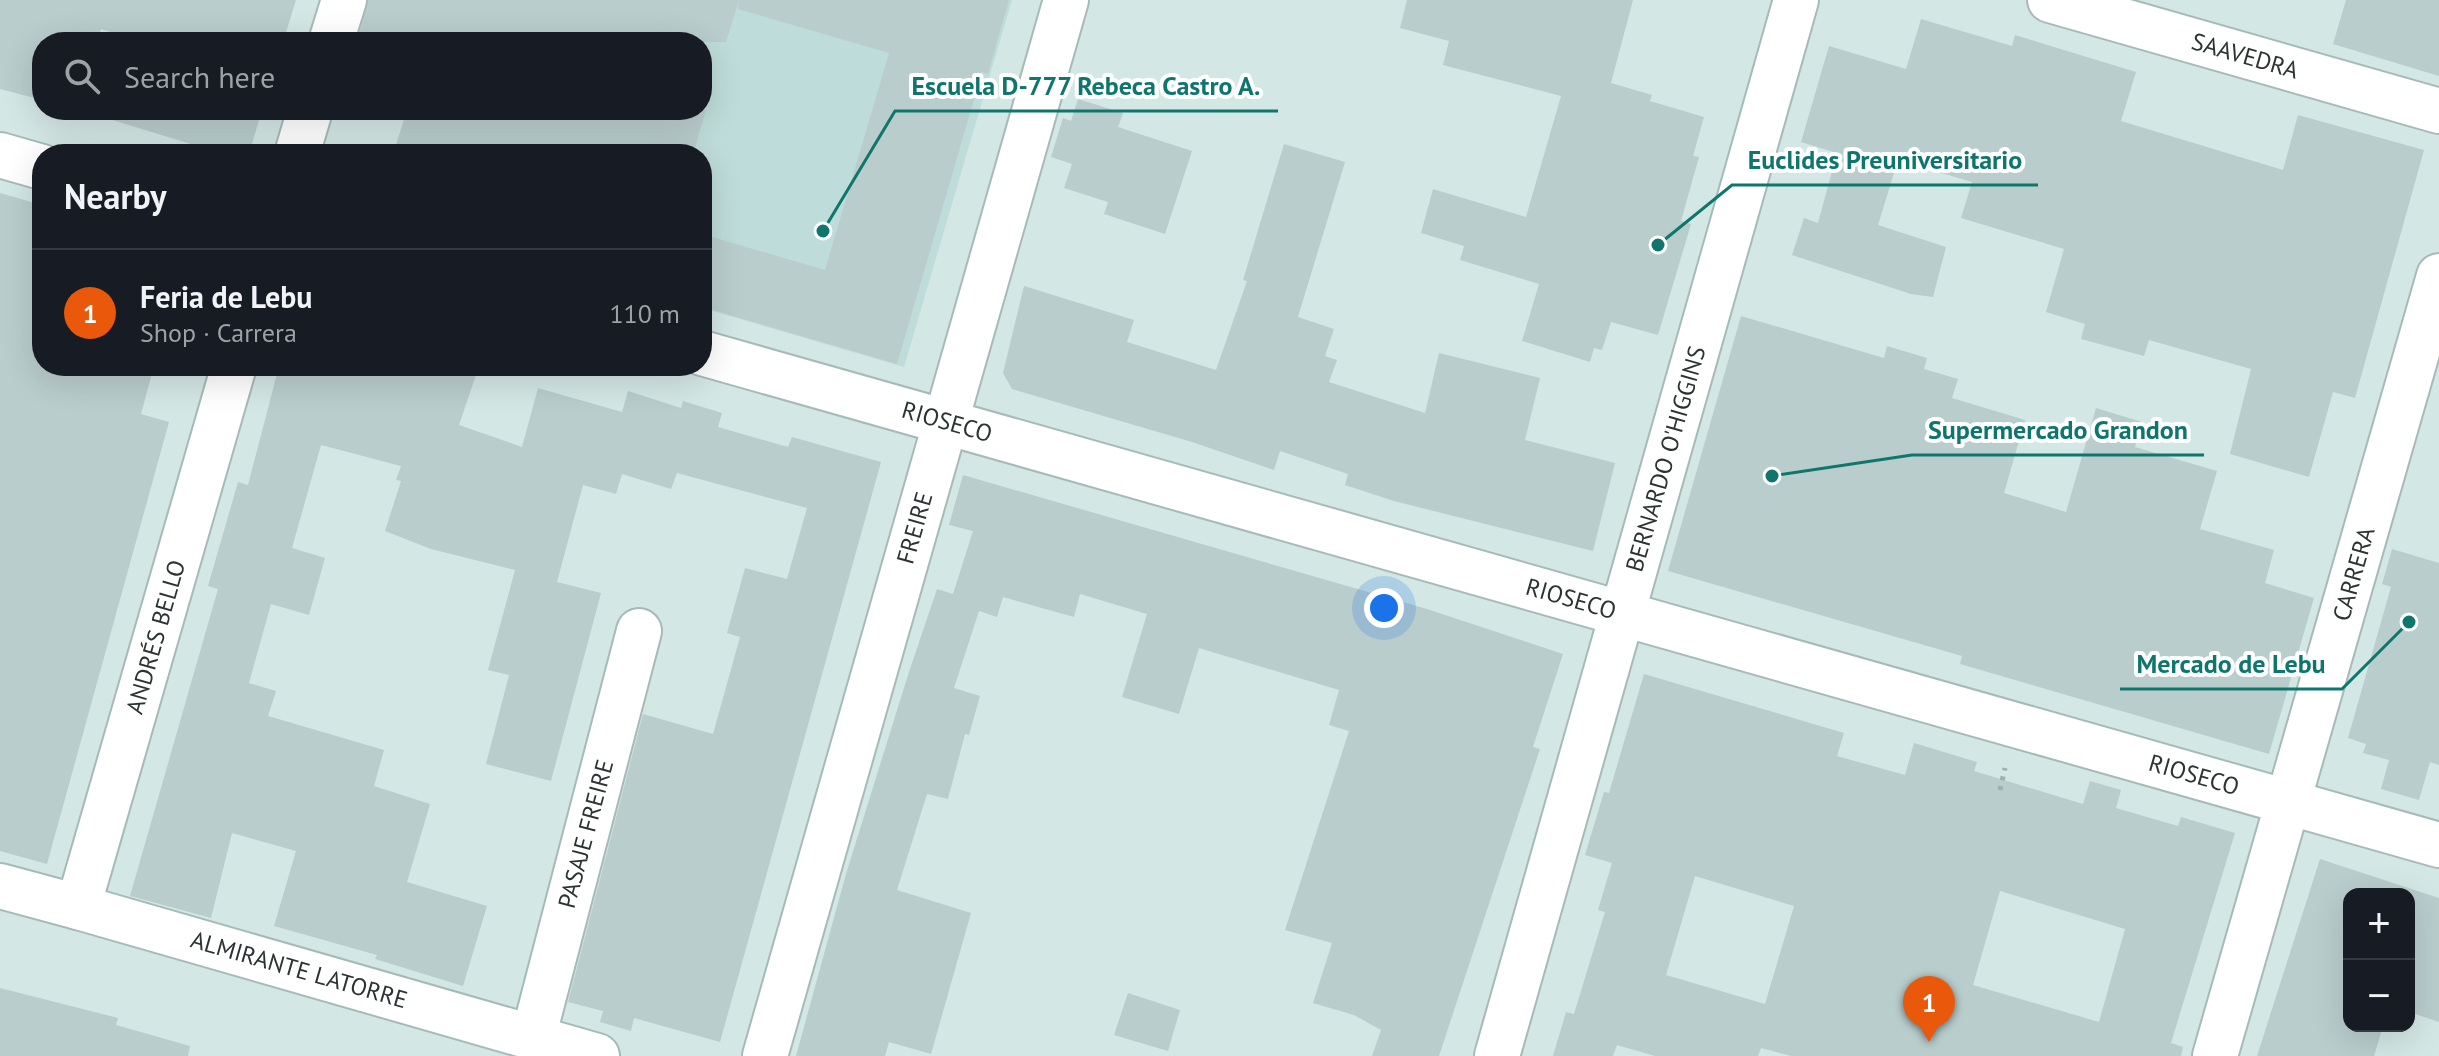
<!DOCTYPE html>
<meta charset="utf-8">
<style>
:root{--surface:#171b24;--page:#242831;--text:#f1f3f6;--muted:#9ea1a6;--line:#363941;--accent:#ea580c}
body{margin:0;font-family:"PT Sans",sans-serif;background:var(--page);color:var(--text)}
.controls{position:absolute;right:24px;bottom:24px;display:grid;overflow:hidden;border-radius:16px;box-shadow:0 8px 32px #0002}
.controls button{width:72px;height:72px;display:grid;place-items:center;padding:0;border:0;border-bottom:2px solid var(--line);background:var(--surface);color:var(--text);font:40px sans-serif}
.you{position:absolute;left:1384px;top:608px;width:28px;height:28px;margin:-20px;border:6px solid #fff;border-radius:50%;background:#1a73e8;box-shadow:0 0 0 12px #1a73e833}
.badge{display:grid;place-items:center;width:52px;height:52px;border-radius:50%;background:var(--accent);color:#fff;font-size:26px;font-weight:700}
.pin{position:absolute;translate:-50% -66px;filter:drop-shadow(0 2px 4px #0008)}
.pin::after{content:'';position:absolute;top:42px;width:28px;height:24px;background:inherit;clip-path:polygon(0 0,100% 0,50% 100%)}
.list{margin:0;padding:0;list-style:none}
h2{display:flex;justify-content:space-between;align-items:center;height:104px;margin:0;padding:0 32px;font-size:34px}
h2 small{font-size:26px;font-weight:400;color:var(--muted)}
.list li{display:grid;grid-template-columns:52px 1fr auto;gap:24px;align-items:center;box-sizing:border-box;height:128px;padding:0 32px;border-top:2px solid var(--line)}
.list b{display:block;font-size:30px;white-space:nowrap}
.list p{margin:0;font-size:26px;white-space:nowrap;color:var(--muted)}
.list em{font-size:26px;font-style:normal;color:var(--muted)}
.icon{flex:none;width:44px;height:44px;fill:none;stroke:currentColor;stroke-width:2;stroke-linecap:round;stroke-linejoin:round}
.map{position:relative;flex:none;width:2439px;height:1056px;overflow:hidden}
.search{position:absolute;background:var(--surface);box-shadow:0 8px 32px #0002;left:32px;top:32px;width:680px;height:88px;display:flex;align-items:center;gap:20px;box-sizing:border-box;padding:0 28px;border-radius:32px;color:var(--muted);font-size:30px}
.panel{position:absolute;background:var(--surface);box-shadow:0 8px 32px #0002;left:32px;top:144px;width:680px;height:232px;border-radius:32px}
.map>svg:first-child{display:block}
.built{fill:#bedcd9}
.building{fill:#b9cdcc;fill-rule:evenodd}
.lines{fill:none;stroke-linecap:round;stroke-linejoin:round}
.minor-casing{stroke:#a6bab8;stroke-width:48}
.major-casing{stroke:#a6bab8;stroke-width:48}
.path{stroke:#9fafad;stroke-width:5;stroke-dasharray:4 6;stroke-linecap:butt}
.minor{stroke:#fff;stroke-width:44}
.major{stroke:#fff;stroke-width:44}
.labels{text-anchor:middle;stroke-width:8;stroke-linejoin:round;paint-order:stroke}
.street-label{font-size:24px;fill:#2c3333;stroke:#fff}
.leader{fill:none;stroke:#0f766e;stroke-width:3}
.callout-dot{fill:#0f766e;stroke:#fff;stroke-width:3}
.callout-label{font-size:26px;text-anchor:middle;font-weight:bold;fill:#0f766e;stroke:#fff;stroke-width:8;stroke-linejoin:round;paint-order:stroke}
</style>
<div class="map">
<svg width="2439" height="1056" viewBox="0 0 2439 1056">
<rect width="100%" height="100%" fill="#d3e7e5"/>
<path class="built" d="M 688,0 L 1012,0 L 904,367 L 702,308 L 702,154 L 643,154 L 702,110 L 702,42 Z"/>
<path class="building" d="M 0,0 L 296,0 L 283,42 L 140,42 L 101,29 L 97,42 L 42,42 L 42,100 L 0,89 Z
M 368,0 L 739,0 L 726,42 L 357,42 Z
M 739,0 L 1009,0 L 988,74 L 982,72 L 897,364 L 702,307 L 702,234 L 825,270 L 889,53 L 738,9 Z
M 1407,0 L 1633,0 L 1611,83 L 1652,95 L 1650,101 L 1704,117 L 1693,156 L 1699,157 L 1681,221 L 1691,224 L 1658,335 L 1611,322 L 1602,350 L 1594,348 L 1590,362 L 1522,341 L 1539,284 L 1460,260 L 1464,246 L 1421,233 L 1433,189 L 1526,217 L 1561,96 L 1443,65 L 1449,41 L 1400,28 Z
M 2346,0 L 2439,0 L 2439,76 L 2333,44 Z
M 1921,19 L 2012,46 L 2015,35 L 2136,72 L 2121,121 L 2283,170 L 2298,115 L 2424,150 L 2355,398 L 2333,392 L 2309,477 L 2230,454 L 2251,369 L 2149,340 L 2144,356 L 2081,339 L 2085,324 L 2046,312 L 2064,249 L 1961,218 L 1972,182 L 1898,160 L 1878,225 L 1946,247 L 1933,297 L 1911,294 L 1792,255 L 1804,218 L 1818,223 L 1837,153 L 1801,142 L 1829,46 L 1906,69 Z
M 1078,99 L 1123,113 L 1118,127 L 1192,151 L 1165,234 L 1104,214 L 1108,202 L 1064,188 L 1072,164 L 1051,157 L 1063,118 L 1071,121 Z
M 107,110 L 262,110 L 249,154 L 223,154 L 106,118 Z
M 407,110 L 706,110 L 693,154 L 393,154 Z
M 1284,144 L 1345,162 L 1298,317 L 1334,329 L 1325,356 L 1337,360 L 1329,382 L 1425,413 L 1439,353 L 1540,378 L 1525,440 L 1615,463 L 1593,551 L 1394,501 L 1345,485 L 1348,474 L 1280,451 L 1274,470 L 1192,442 L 1012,389 L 1003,373 L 1024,286 L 1134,320 L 1127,342 L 1216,370 L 1247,281 L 1243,280 Z
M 0,193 L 42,205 L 42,366 L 154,366 L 141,414 L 169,422 L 47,864 L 0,851 Z
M 1741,316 L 1884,358 L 1887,346 L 1927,358 L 1924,369 L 1958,379 L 1952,398 L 2025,420 L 2004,493 L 2066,512 L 2096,408 L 2142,422 L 2135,447 L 2217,471 L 2200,529 L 2274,550 L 2265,583 L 2314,598 L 2269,754 L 1960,664 L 1962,656 L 1668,571 Z
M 279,366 L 479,366 L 459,425 L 522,447 L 538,388 L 622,412 L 628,391 L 681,408 L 683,401 L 722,413 L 718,427 L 788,447 L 792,437 L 881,462 L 720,1042 L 634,1018 L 631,1031 L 600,1022 L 603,1011 L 568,1002 L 643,714 L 713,734 L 740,637 L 727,633 L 745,568 L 787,579 L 807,508 L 677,473 L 671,489 L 622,474 L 616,494 L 583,485 L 557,582 L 601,593 L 551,781 L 486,764 L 509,675 L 488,670 L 515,570 L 431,549 L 385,531 L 401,481 L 396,480 L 401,466 L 321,445 L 292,548 L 325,558 L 309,615 L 271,604 L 249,683 L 276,691 L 268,716 L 384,750 L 374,786 L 430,804 L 407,882 L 487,906 L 463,986 L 375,959 L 377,955 L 274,926 L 296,851 L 232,833 L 211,918 L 130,896 L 218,589 L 208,586 L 238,482 L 248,485 Z
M 963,475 L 1427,609 L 1563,654 L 1533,747 L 1540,749 L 1439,1056 L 1372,1056 L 1381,1030 L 1354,1015 L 1313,1003 L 1332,943 L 1285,930 L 1349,731 L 1329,725 L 1339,690 L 1199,648 L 1179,714 L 1122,697 L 1147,614 L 1080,594 L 1074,617 L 1003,597 L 997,617 L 979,611 L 954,688 L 980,696 L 969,735 L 965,734 L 948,799 L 927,794 L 897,890 L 971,913 L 931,1054 L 889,1042 L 885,1056 L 796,1056 L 846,874 L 908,675 L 937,589 L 953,594 L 973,531 L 949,525 Z
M 2392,549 L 2439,563 L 2439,765 L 2430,762 L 2419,800 L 2381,789 L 2389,760 L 2363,753 L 2366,744 L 2348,738 L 2391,587 L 2382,584 Z
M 1644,674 L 1844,733 L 1837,756 L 1905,775 L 1914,743 L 1977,762 L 1974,771 L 2083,804 L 2090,781 L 2121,790 L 2116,808 L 2178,826 L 2181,817 L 2235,833 L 2171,1043 L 2183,1047 L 2181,1056 L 1791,1056 L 1761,1048 L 1758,1056 L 1655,1056 L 1617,1045 L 1613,1056 L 1553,1056 L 1566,1012 L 1574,1014 L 1605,912 L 1598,910 L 1612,863 L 1585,855 L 1604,792 L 1609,793 ZM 1695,876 L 1794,906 L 1765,1004 L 1666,975 ZM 2000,891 L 2125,929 L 2099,1022 L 1973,985 Z
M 2320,859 L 2439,898 L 2439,1022 L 2409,1012 L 2409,894 L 2349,894 L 2349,1026 L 2383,1026 L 2374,1056 L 2257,1056 Z
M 0,988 L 118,1018 L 116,1025 L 190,1046 L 188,1056 L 0,1056 Z
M 1128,993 L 1180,1010 L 1168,1051 L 1114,1035 Z"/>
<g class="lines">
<g class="minor-casing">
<path id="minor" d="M 2050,0 L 2439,111
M 702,353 L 2439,845
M 0,886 L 78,907
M 533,1038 L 639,631
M 765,1056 L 1066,0
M 1497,1056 L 1796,0
M 2215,1056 L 2439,276"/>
</g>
<g class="major-casing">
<path id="major" d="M 331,42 L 344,0
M 297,154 L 310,110
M 0,155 L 42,167
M 234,366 L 78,907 L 597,1056"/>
</g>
<path class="path" d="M 2000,790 L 2005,768"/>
<use href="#minor" class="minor"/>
<use href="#major" class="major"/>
</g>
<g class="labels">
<g class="street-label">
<text transform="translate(2245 56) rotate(16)" y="8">SAAVEDRA</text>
<text transform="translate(947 422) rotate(16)" y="8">RIOSECO</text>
<text transform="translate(1666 459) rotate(-74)" y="8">BERNARDO O'HIGGINS</text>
<text transform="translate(915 528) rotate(-74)" y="8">FREIRE</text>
<text transform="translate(2354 574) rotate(-74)" y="8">CARRERA</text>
<text transform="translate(1571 599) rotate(16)" y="8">RIOSECO</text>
<text transform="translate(156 637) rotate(-74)" y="8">ANDRÉS BELLO</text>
<text transform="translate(2194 775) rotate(16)" y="8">RIOSECO</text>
<text transform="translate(586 834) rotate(-75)" y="8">PASAJE FREIRE</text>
<text transform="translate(299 970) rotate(16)" y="8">ALMIRANTE LATORRE</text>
</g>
</g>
<path class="leader" d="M823 231L895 111H1278M1658 245L1732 185H2038M1772 476L1912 455H2204M2409 622L2342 689H2120"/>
<g class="callout-dot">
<circle cx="823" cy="231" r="8"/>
<circle cx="1658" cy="245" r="8"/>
<circle cx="1772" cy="476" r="8"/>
<circle cx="2409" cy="622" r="8"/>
</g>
<g class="callout-label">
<text x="1086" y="95">Escuela D-777 Rebeca Castro A.</text>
<text x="1885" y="169">Euclides Preuniversitario</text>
<text x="2058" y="439">Supermercado Grandon</text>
<text x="2231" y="673">Mercado de Lebu</text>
</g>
</svg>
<div class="controls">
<button>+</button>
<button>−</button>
</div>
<div class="you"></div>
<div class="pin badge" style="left:1929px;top:1042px">1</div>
<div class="search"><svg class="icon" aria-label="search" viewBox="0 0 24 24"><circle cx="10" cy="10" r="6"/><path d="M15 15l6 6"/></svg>Search here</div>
<section class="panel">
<h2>Nearby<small></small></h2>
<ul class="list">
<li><span class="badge">1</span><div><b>Feria de Lebu</b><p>Shop · Carrera</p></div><em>110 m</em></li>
</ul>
</section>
</div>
